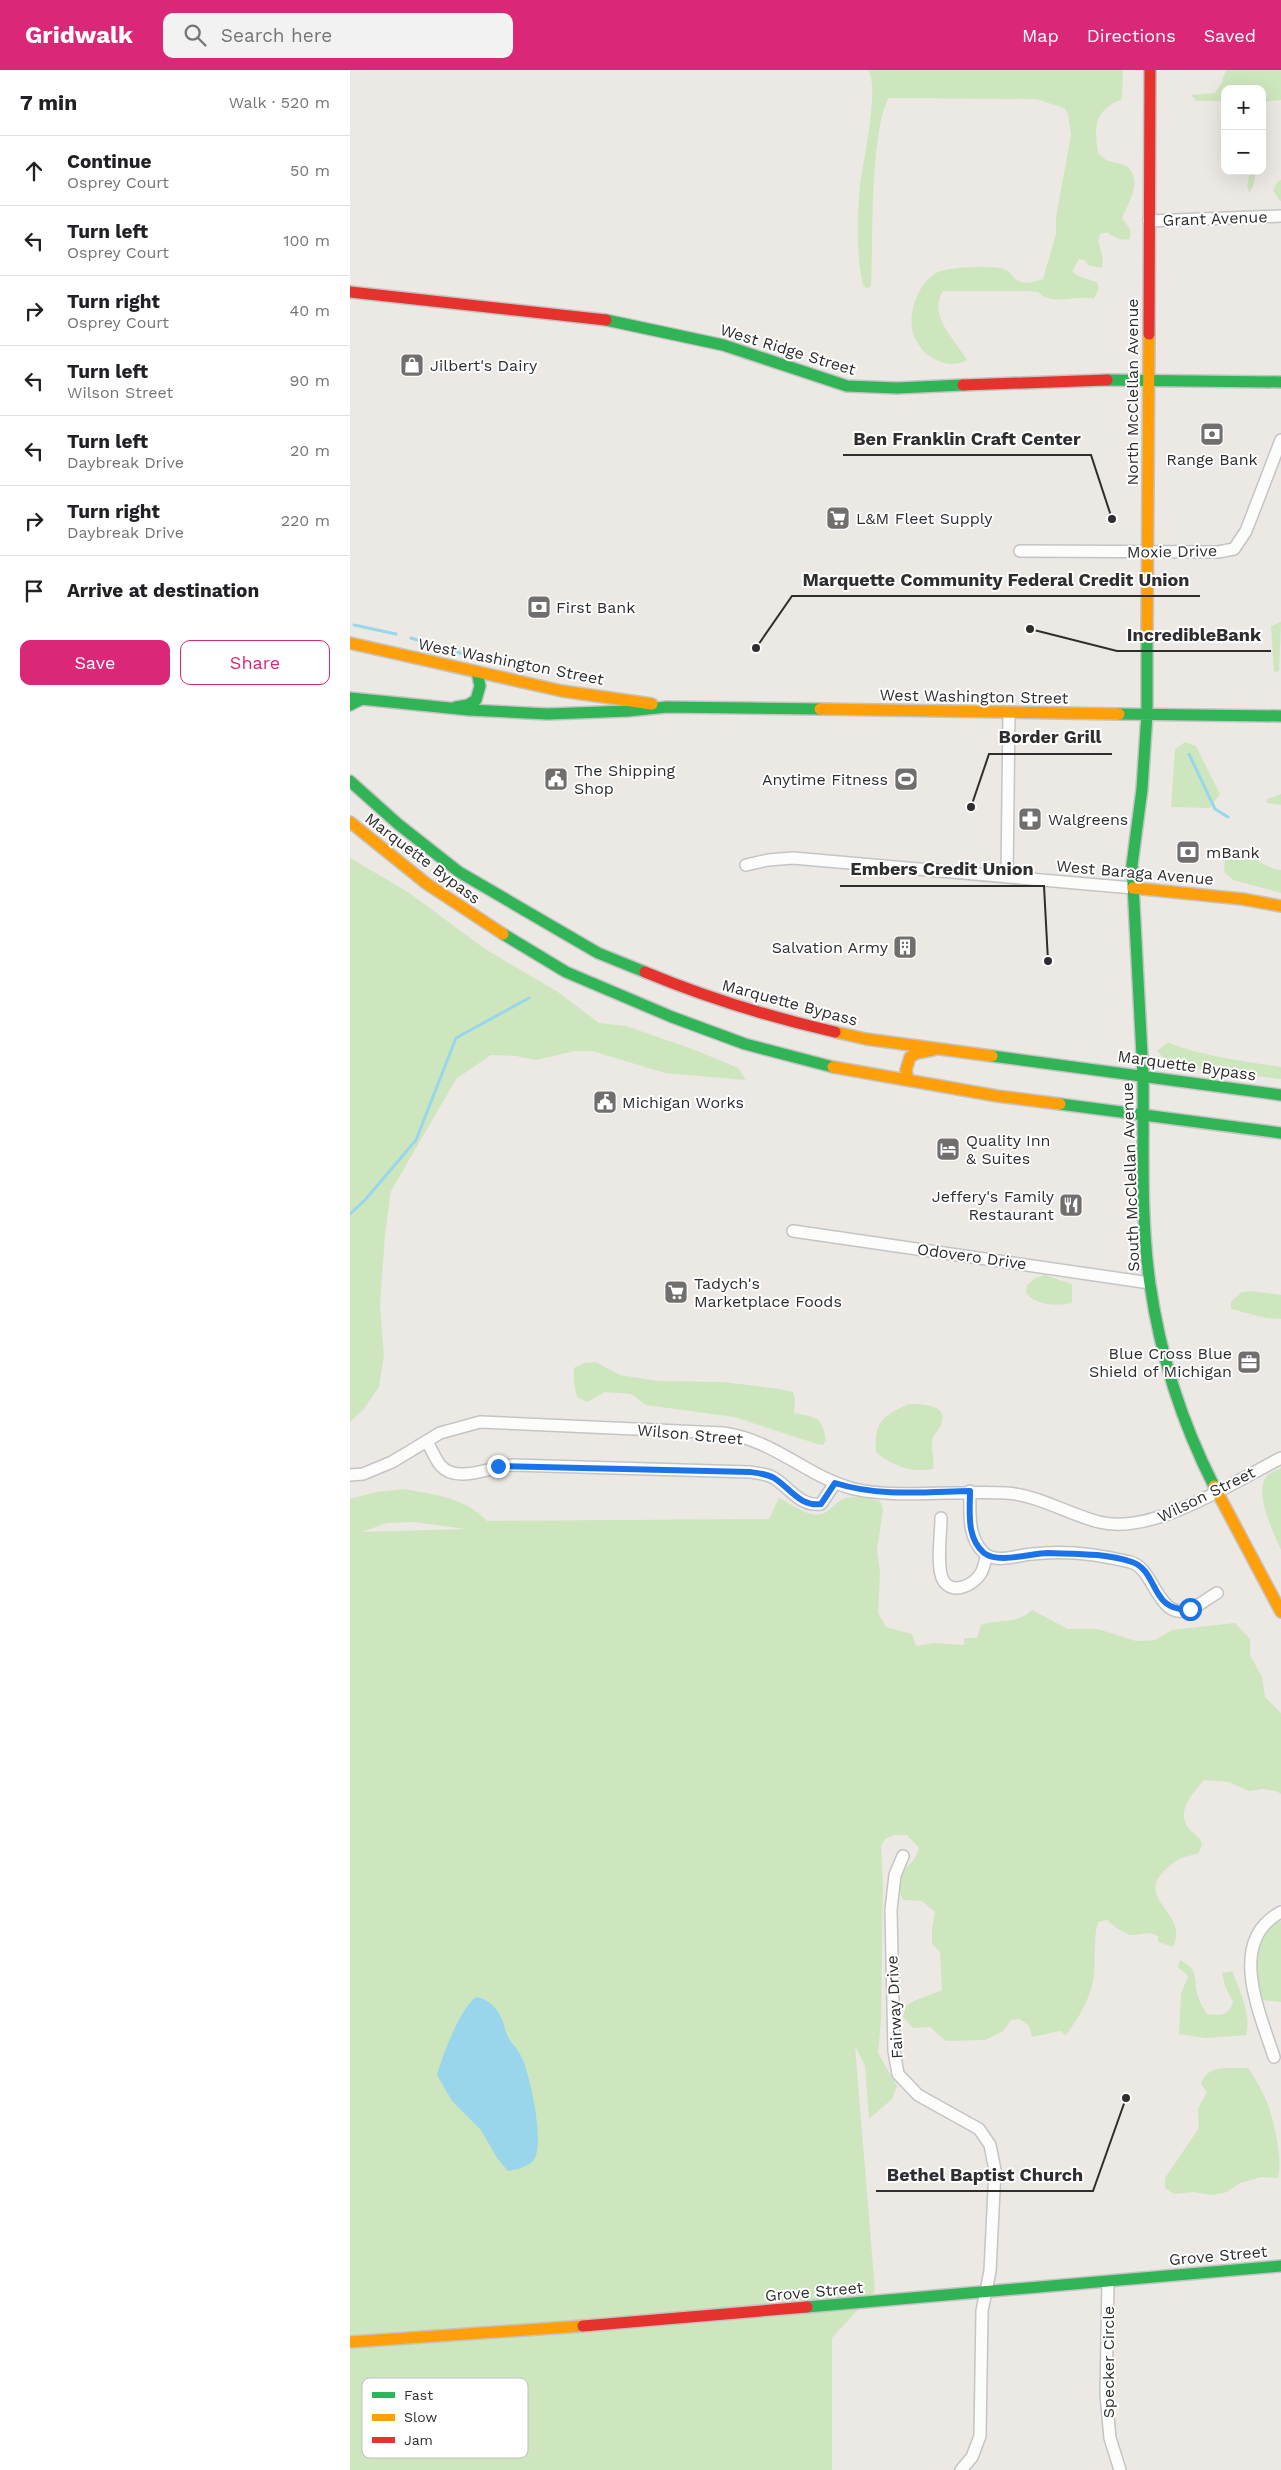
<!DOCTYPE html>
<meta charset="utf-8">
<style>
:root{--surface:#fff;--page:#f2f2f2;--text:#202124;--muted:#757577;--line:#e0e0e0;--accent:#db2777}
body{margin:0;font-family:"Work Sans",sans-serif;background:var(--page);color:var(--text)}
.controls{position:absolute;right:15px;top:15px;display:grid;overflow:hidden;border-radius:10px;box-shadow:0 5px 20px #0002}
.controls button{width:45px;height:45px;display:grid;place-items:center;padding:0;border:0;border-bottom:1px solid var(--line);background:var(--surface);color:var(--text);font:25px sans-serif}
.stop{position:absolute;width:15px;height:15px;margin:-11px;border:4px solid #1a73e8;border-radius:50%;background:#fff}
.stop.end{background:#1a73e8;border-color:#fff;box-shadow:0 1px 5px #0008}
.list{margin:0;padding:0;list-style:none}
h2{display:flex;justify-content:space-between;align-items:center;height:65px;margin:0;padding:0 20px;font-size:21px}
h2 small{font-size:16px;font-weight:400;color:var(--muted)}
.list li{display:grid;grid-template-columns:32px 1fr auto;gap:15px;align-items:center;box-sizing:border-box;height:70px;padding:0 20px;border-top:1px solid var(--line)}
.list b{display:block;font-size:19px;white-space:nowrap}
.list p{margin:0;font-size:16px;white-space:nowrap;color:var(--muted)}
.list em{font-size:16px;font-style:normal;color:var(--muted)}
.actions{display:flex;gap:10px;padding:15px 20px}
.actions a{flex:1;padding:11px 0;border:1px solid var(--accent);border-radius:10px;text-align:center;font-size:18px;color:var(--accent)}
.actions .main{background:var(--accent);color:#fff}
.icon{flex:none;width:28px;height:28px;fill:none;stroke:currentColor;stroke-width:2;stroke-linecap:round;stroke-linejoin:round}
.map{position:relative;flex:none;width:931px;height:2400px;overflow:hidden}
header{display:flex;align-items:center;gap:30px;box-sizing:border-box;height:70px;padding:0 25px;background:var(--accent);color:#fff}
header strong{font-size:24px}
nav{display:flex;gap:28px;margin-inline-start:auto;font-size:18px}
.search{width:350px;height:45px;background:var(--page);display:flex;align-items:center;gap:12px;box-sizing:border-box;padding:0 18px;border-radius:10px;color:var(--muted);font-size:19px}
main{display:flex}
aside{flex:1;background:var(--surface)}
.map>svg:first-child{display:block}
.green{fill:#cee6be;fill-rule:evenodd}
.water{fill:#99d6ec}
.lines{fill:none;stroke-linecap:round;stroke-linejoin:round}
.stream{stroke:#99d6ec;stroke-width:3}
.street-casing{stroke:#c5c4c5;stroke-width:14}
.fast-casing{stroke:#c5c4c5;stroke-width:14}
.slow-casing{stroke:#c5c4c5;stroke-width:14}
.jam-casing{stroke:#c5c4c5;stroke-width:14}
.street{stroke:#fcfcfb;stroke-width:11}
.fast{stroke:#30b455;stroke-width:11}
.slow{stroke:#ff9f0a;stroke-width:11}
.jam{stroke:#e5322d;stroke-width:11}
.route{stroke:#1a73e8;stroke-width:6}
.labels{text-anchor:middle;stroke-width:4;stroke-linejoin:round;paint-order:stroke}
.street-label{font-size:16px;fill:#2e2e2e;stroke:#fff}
.poi-label{font-size:16px;fill:#2e2e2e;stroke:#fff;text-anchor:start}
.key{fill:#fff;stroke:#c0c0c0;stroke-width:1}
.key-label{font-size:14px;fill:#2e2e2e}
.leader{fill:none;stroke:#2e2e2e;stroke-width:2}
.callout-dot{fill:#2e2e2e;stroke:#fff;stroke-width:2}
.callout-label{font-size:18px;text-anchor:middle;font-weight:bold;fill:#2e2e2e;stroke:#fff;stroke-width:4;stroke-linejoin:round;paint-order:stroke}
</style>
<header>
<strong>Gridwalk</strong>
<div class="search"><svg class="icon" aria-label="search" viewBox="0 0 24 24"><circle cx="10" cy="10" r="6"/><path d="M15 15l6 6"/></svg>Search here</div>
<nav><a>Map</a><a>Directions</a><a>Saved</a></nav>
</header>
<main>
<aside>
<h2>7 min<small>Walk · 520 m</small></h2>
<ul class="list">
<li><svg class="icon" aria-label="ahead" viewBox="0 0 24 24"><path d="M12 20V5M6 11l6-6 6 6"/></svg><div><b>Continue</b><p>Osprey Court</p></div><em>50 m</em></li>
<li><svg class="icon" aria-label="left" viewBox="0 0 24 24"><path d="M17 20v-9H6M10 6l-5 5 5 5"/></svg><div><b>Turn left</b><p>Osprey Court</p></div><em>100 m</em></li>
<li><svg class="icon" aria-label="right" viewBox="0 0 24 24"><path d="M7 20v-9h11M14 6l5 5-5 5"/></svg><div><b>Turn right</b><p>Osprey Court</p></div><em>40 m</em></li>
<li><svg class="icon" aria-label="left" viewBox="0 0 24 24"><path d="M17 20v-9H6M10 6l-5 5 5 5"/></svg><div><b>Turn left</b><p>Wilson Street</p></div><em>90 m</em></li>
<li><svg class="icon" aria-label="left" viewBox="0 0 24 24"><path d="M17 20v-9H6M10 6l-5 5 5 5"/></svg><div><b>Turn left</b><p>Daybreak Drive</p></div><em>20 m</em></li>
<li><svg class="icon" aria-label="right" viewBox="0 0 24 24"><path d="M7 20v-9h11M14 6l5 5-5 5"/></svg><div><b>Turn right</b><p>Daybreak Drive</p></div><em>220 m</em></li>
<li><svg class="icon" aria-label="arrive" viewBox="0 0 24 24"><path d="M6 21V4h12l-3 4 3 4H6"/></svg><div><b>Arrive at destination</b></div></li>
</ul>
<div class="actions"><a class="main">Save</a><a>Share</a></div>
</aside>
<div class="map">
<svg width="931" height="2400" viewBox="0 0 931 2400">
<rect width="100%" height="100%" fill="#ece8e4"/>
<path class="green" d="M 518,0 L 773,0 L 772,29 C 744,41 744,56 748,83 L 756,90 L 777,96 C 793,112 779,131 772,148 L 780,159 L 780,169 C 771,171 765,168 758,163 L 751,163 L 748,170 L 753,189 L 752,198 L 738,195 L 734,190 L 729,189 L 722,201 L 728,206 L 747,212 L 749,218 L 744,229 C 726,224 703,237 688,222 L 676,221 L 593,221 C 577,246 606,270 617,290 C 594,303 566,282 562,259 C 559,240 569,211 588,202 C 599,197 645,194 656,200 C 661,202 663,208 667,210 C 675,215 685,212 693,209 L 706,164 L 706,147 L 721,65 L 718,44 L 714,38 L 686,29 L 539,28 C 532,40 530,54 528,68 C 521,117 523,166 521,215 L 518,219 L 513,216 C 506,183 507,149 510,116 C 513,93 530,16 518,0 Z
M 876,0 L 931,0 L 931,30 L 918,31 L 912,35 L 912,19 L 875,19 L 875,35 L 871,31 L 846,31 L 841,25 L 865,23 L 871,14 Z
M 900,101 L 906,101 L 903,117 L 899,123 L 897,116 Z
M 931,110 L 931,131 L 930,131 L 923,120 L 927,112 Z
M 931,552 L 929,601 L 924,602 L 921,556 Z
M 835,672 L 846,676 L 870,724 L 860,738 L 821,737 L 825,679 Z
M 931,724 L 931,735 L 917,733 L 917,729 Z
M 889,784 C 905,785 915,799 931,800 L 931,823 L 883,810 L 874,802 L 875,790 Z
M 0,788 L 58,822 L 135,879 L 208,922 L 249,953 L 276,956 L 345,980 L 388,998 L 396,1010 L 315,1003 L 242,981 L 225,981 L 186,990 L 166,986 L 141,985 L 106,1009 L 41,1121 L 35,1164 L 30,1236 L 34,1285 L 29,1317 L 13,1340 L 0,1352 Z
M 818,972 C 844,985 900,992 931,997 L 931,1009 L 829,997 L 816,991 L 807,981 Z
M 695,1205 L 722,1214 L 722,1233 C 706,1236 687,1236 676,1223 L 677,1215 L 686,1208 Z
M 900,1221 L 931,1225 L 931,1249 L 916,1248 L 881,1239 L 881,1232 L 890,1223 Z
M 246,1292 L 270,1305 L 307,1311 L 374,1312 L 430,1319 L 443,1322 L 445,1328 L 444,1343 C 466,1348 471,1344 476,1370 L 473,1375 L 467,1374 L 384,1347 L 296,1335 L 281,1324 L 255,1322 L 237,1332 L 227,1327 L 224,1313 L 224,1298 L 234,1293 Z
M 559,1334 C 572,1334 600,1334 591,1355 C 588,1361 583,1365 582,1372 C 581,1381 585,1389 583,1399 C 562,1403 542,1396 526,1382 C 524,1352 533,1345 559,1334 Z
M 931,1398 L 931,1480 C 924,1464 903,1421 917,1406 C 920,1403 927,1400 931,1398 Z
M 54,1419 C 85,1425 115,1427 137,1451 L 419,1449 L 429,1428 C 439,1433 450,1441 461,1444 C 476,1448 481,1436 491,1430 C 502,1424 519,1428 530,1431 L 533,1439 L 527,1480 L 530,1502 L 528,1543 L 536,1557 L 562,1564 L 566,1576 L 584,1573 L 614,1575 L 614,1568 L 627,1568 L 631,1555 C 651,1548 664,1556 682,1540 L 718,1559 L 748,1559 L 786,1571 L 805,1570 L 822,1560 L 885,1553 L 900,1569 L 900,1585 L 912,1607 L 915,1627 L 931,1643 L 931,1724 L 926,1721 L 913,1719 L 899,1721 L 878,1712 L 854,1710 C 843,1723 824,1743 840,1760 C 846,1766 850,1766 852,1775 L 848,1784 C 834,1786 824,1790 814,1801 C 785,1829 840,1844 823,1877 L 808,1872 L 808,1866 C 795,1860 792,1866 781,1865 C 772,1863 763,1855 757,1850 L 748,1852 C 743,1869 746,1887 744,1906 C 741,1927 729,1948 716,1965 L 710,1961 L 682,1967 L 679,1956 L 670,1949 L 661,1950 L 653,1961 L 635,1970 L 596,1971 L 580,1957 L 563,1958 L 553,1947 L 556,1936 C 567,1928 579,1926 592,1920 L 590,1882 L 582,1874 L 582,1859 L 585,1842 L 572,1831 L 553,1830 C 537,1799 564,1801 569,1778 L 557,1765 L 545,1765 L 535,1769 L 531,1776 L 533,1817 L 531,1950 L 528,1983 L 547,2016 L 542,2029 L 519,2049 L 515,1996 L 505,1976 L 525,2221 L 482,2268 L 482,2400 L 0,2400 L 0,1429 L 26,1422 ZM 64,1452 L 116,1459 L 12,1462 L 37,1453 Z
M 931,1851 L 931,1932 L 913,1930 C 910,1918 905,1906 905,1894 C 905,1879 917,1856 931,1851 Z
M 830,1890 C 845,1898 845,1903 846,1918 C 847,1927 852,1936 857,1944 C 870,1945 878,1947 883,1932 L 875,1916 L 872,1903 L 882,1901 C 889,1919 902,1945 896,1965 L 856,1968 L 829,1964 L 831,1924 L 838,1906 L 828,1897 Z
M 898,1998 C 916,2025 921,2039 927,2070 C 929,2082 931,2097 928,2108 L 912,2107 L 890,2113 L 877,2122 L 863,2125 L 843,2122 L 824,2124 L 815,2118 L 815,2108 L 849,2058 L 848,2039 L 857,2022 L 851,2014 C 858,1993 879,1999 898,1998 Z"/>
<path class="water" d="M 127,1927 C 134,1929 141,1932 146,1939 C 153,1947 154,1957 158,1967 C 162,1974 168,1979 171,1986 C 180,2002 196,2077 183,2091 C 178,2097 165,2100 158,2101 L 147,2088 L 131,2060 L 102,2031 L 87,2005 C 91,1989 112,1933 127,1927 Z"/>
<g class="lines">
<path class="stream" d="M 4,555 L 46,564
M 61,568 L 114,584
M 839,684 L 865,739 L 878,747
M 0,1144 L 15,1130 L 66,1070 L 106,968 L 179,928"/>
<g class="street-casing">
<path id="street" d="M 799,151 L 931,146
M 670,481 L 868,482 L 884,479 L 896,461 L 931,370
M 396,795 L 418,790 L 443,788 L 783,818
M 657,807 L 659,643
M 443,1161 L 800,1213
M 77,1371 C 81,1379 85,1388 90,1395 C 107,1415 141,1396 163,1395 L 400,1402 C 408,1403 417,1404 424,1408 C 440,1418 450,1437 471,1434 L 485,1413
M 0,1405 L 13,1404 L 42,1392 L 90,1363 L 130,1352 L 373,1363 C 425,1370 457,1407 504,1419 C 548,1429 609,1420 656,1423 C 689,1425 717,1444 749,1452 C 802,1466 884,1412 931,1388
M 620,1421 C 620,1442 617,1467 634,1483 C 646,1494 667,1485 682,1484 C 714,1480 748,1484 780,1492 C 805,1497 807,1553 841,1539 C 850,1535 858,1528 867,1523
M 591,1448 C 591,1464 586,1497 593,1510 C 602,1526 624,1515 631,1503 C 634,1498 635,1490 637,1485
M 553,1786 L 545,1805 L 541,1840 L 544,1981 L 548,2004 L 568,2025 L 629,2059 L 640,2075 L 645,2100 L 640,2201 L 632,2241 L 630,2366 L 622,2387 L 611,2400
M 924,1987 C 910,1943 876,1871 931,1842
M 758,2212 L 756,2325 L 760,2368 L 770,2400"/>
</g>
<g class="fast-casing">
<path id="fast" d="M 256,250 L 373,275 L 497,316 L 547,318 L 613,315
M 757,310 L 931,312
M 0,628 L 119,640 L 198,644 L 278,641 L 317,637 L 470,639
M 0,635 L 10,630
M 106,637 L 118,635 L 126,630 L 130,616 L 127,602
M 769,644 L 931,646
M 0,711 L 48,754 L 109,802 L 248,883 L 295,902
M 153,864 L 216,902 L 322,947 L 395,974 L 483,997
M 642,986 L 931,1025
M 793,1005 L 782,795 L 792,719 L 797,644 L 797,567
M 793,1005 C 794,1074 790,1145 800,1214 C 810,1284 832,1353 864,1416
M 710,1034 L 931,1063
M 457,2237 L 931,2196"/>
</g>
<g class="slow-casing">
<path id="slow" d="M 797,567 L 799,264
M 0,573 L 212,621 L 302,634
M 470,639 L 769,644
M 0,752 L 77,814 L 153,864
M 783,818 L 892,829 L 931,836
M 485,962 L 516,969 L 642,986
M 483,997 L 647,1026 L 710,1034
M 558,1010 L 556,1000 L 560,987 L 567,983 L 583,980
M 864,1416 L 931,1542
M 0,2272 L 233,2256"/>
</g>
<g class="jam-casing">
<path id="jam" d="M 0,222 L 256,250
M 799,264 L 800,0
M 613,315 L 757,310
M 295,902 C 357,928 420,947 485,962
M 233,2256 L 457,2237"/>
</g>
<use href="#street" class="street"/>
<use href="#fast" class="fast"/>
<use href="#slow" class="slow"/>
<use href="#jam" class="jam"/>
</g>
<g class="lines">
<path class="route" d="M 148,1396 L 400,1402 C 408,1403 417,1404 424,1408 C 440,1418 450,1437 471,1434 L 485,1413 C 529,1427 575,1422 620,1421 C 620,1441 616,1468 634,1483 C 648,1494 681,1483 698,1483 C 726,1484 755,1483 782,1492 C 809,1501 800,1543 840,1539"/>
</g>
<defs>
<g id="shop-square" transform="scale(1.25)"><rect x="-9" y="-9" width="18" height="18" rx="4" fill="#706f6e" stroke="#fff"/><path d="M-5-2.5h2.3a2.7 3.5 0 0 1 5.4 0H5L5.5 6h-11ZM-1.5-2.5h3a1.5 2.3 0 0 0-3 0Z" fill="#fff"/></g>
<g id="bank-square" transform="scale(1.25)"><rect x="-9" y="-9" width="18" height="18" rx="4" fill="#706f6e" stroke="#fff"/><path d="M-6-4H6V4H-6ZM0-2.3a2.3 2.3 0 1 0 0 4.6a2.3 2.3 0 1 0 0-4.6Z" fill="#fff"/></g>
<g id="supermarket-square" transform="scale(1.25)"><rect x="-9" y="-9" width="18" height="18" rx="4" fill="#706f6e" stroke="#fff"/><path d="M-6-5.5h2.5l.6 2H6L4.5 2H-2.5L-4.4-4H-6ZM-1.5 3.2a1.3 1.3 0 1 0 .1 0ZM3 3.2a1.3 1.3 0 1 0 .1 0Z" fill="#fff"/></g>
<g id="civic-square" transform="scale(1.25)"><rect x="-9" y="-9" width="18" height="18" rx="4" fill="#706f6e" stroke="#fff"/><path d="M-.6-6.5H3V-4.5H.6V-3L4-1V1h2V6H-6V1h2V-1L-.6-3ZM-1.2 2.5V6h2.4V2.5Z" fill="#fff"/></g>
<g id="stadium-square" transform="scale(1.25)"><rect x="-9" y="-9" width="18" height="18" rx="4" fill="#706f6e" stroke="#fff"/><path d="M0-5a6.5 5 0 1 0 0 10a6.5 5 0 1 0 0-10ZM-3.5-1.8h7v3.6h-7Z" fill="#fff"/></g>
<g id="pharmacy-square" transform="scale(1.25)"><rect x="-9" y="-9" width="18" height="18" rx="4" fill="#706f6e" stroke="#fff"/><path d="M-2-6h4v4h4v4h-4v4h-4v-4h-4v-4h4Z" fill="#fff"/></g>
<g id="building-square" transform="scale(1.25)"><rect x="-9" y="-9" width="18" height="18" rx="4" fill="#706f6e" stroke="#fff"/><path d="M-4-6H4V6H1V3H-1V6H-4ZM-2.5-4.3h1.7v1.8h-1.7ZM.8-4.3h1.7v1.8H.8ZM-2.5-1h1.7V.8h-1.7ZM.8-1h1.7V.8H.8Z" fill="#fff"/></g>
<g id="hotel-square" transform="scale(1.25)"><rect x="-9" y="-9" width="18" height="18" rx="4" fill="#706f6e" stroke="#fff"/><path d="M-6-4.5h1.5V1H6V5H4.5V3h-9V5H-6ZM-4 0a1.8 1.8 0 1 1 3.6 0ZM.5 0V-2.5h3Q6-2.5 6 0Z" fill="#fff"/></g>
<g id="restaurant-square" transform="scale(1.25)"><rect x="-9" y="-9" width="18" height="18" rx="4" fill="#706f6e" stroke="#fff"/><path d="M-5-6h1v4h1v-4h1v4h1v-4h1v5L-1.5 .5V6h-2V.5L-5-1ZM5-6V6H3V1.5H1.5Q1.5-4 5-6Z" fill="#fff"/></g>
<g id="office-square" transform="scale(1.25)"><rect x="-9" y="-9" width="18" height="18" rx="4" fill="#706f6e" stroke="#fff"/><path d="M-6-3h4V-5.5h4V-3h4V5H-6ZM-1-4.5V-3h2v-1.5ZM-6 0V1H6V0Z" fill="#fff"/></g>
</defs>
<g fill-rule="evenodd">
<use href="#shop-square" x="62" y="295"/>
<use href="#bank-square" x="862" y="364"/>
<use href="#supermarket-square" x="488" y="448"/>
<use href="#bank-square" x="189" y="537"/>
<use href="#civic-square" x="206" y="709"/>
<use href="#stadium-square" x="556" y="709"/>
<use href="#pharmacy-square" x="680" y="749"/>
<use href="#bank-square" x="838" y="782"/>
<use href="#building-square" x="555" y="877"/>
<use href="#civic-square" x="255" y="1032"/>
<use href="#hotel-square" x="598" y="1079"/>
<use href="#restaurant-square" x="721" y="1135"/>
<use href="#supermarket-square" x="326" y="1222"/>
<use href="#office-square" x="899" y="1292"/>
</g>
<g class="labels">
<g class="street-label">
<text transform="translate(865 148) rotate(-2)" y="6">Grant Avenue</text>
<text transform="translate(438 279) rotate(17)" y="6">West Ridge Street</text>
<text transform="translate(782 322) rotate(-90)" y="6">North McClellan Avenue</text>
<text transform="translate(822 481) rotate(-1)" y="6">Moxie Drive</text>
<text transform="translate(161 591) rotate(11)" y="6">West Washington Street</text>
<text transform="translate(624 626) rotate(1)" y="6">West Washington Street</text>
<text transform="translate(73 788) rotate(37)" y="6">Marquette Bypass</text>
<text transform="translate(785 802) rotate(5)" y="6">West Baraga Avenue</text>
<text transform="translate(440 932) rotate(15)" y="6">Marquette Bypass</text>
<text transform="translate(837 995) rotate(8)" y="6">Marquette Bypass</text>
<text transform="translate(780 1107) rotate(-92)" y="6">South McClellan Avenue</text>
<text transform="translate(622 1186) rotate(8)" y="6">Odovero Drive</text>
<text transform="translate(340 1364) rotate(5)" y="6">Wilson Street</text>
<text transform="translate(856 1424) rotate(-26)" y="6">Wilson Street</text>
<text transform="translate(544 1937) rotate(-93)" y="6">Fairway Drive</text>
<text transform="translate(868 2185) rotate(-5)" y="6">Grove Street</text>
<text transform="translate(464 2221) rotate(-5)" y="6">Grove Street</text>
<text transform="translate(758 2292) rotate(-90)" y="6">Specker Circle</text>
</g>
<g class="poi-label">
<text x="80" y="301">Jilbert's Dairy</text>
<text x="862" y="395" text-anchor="middle">Range Bank</text>
<text x="506" y="454">L&amp;M Fleet Supply</text>
<text x="206" y="543">First Bank</text>
<text x="224" y="706">The Shipping<tspan x="224" dy="18">Shop</tspan></text>
<text x="538" y="715" text-anchor="end">Anytime Fitness</text>
<text x="698" y="755">Walgreens</text>
<text x="856" y="788">mBank</text>
<text x="538" y="883" text-anchor="end">Salvation Army</text>
<text x="272" y="1038">Michigan Works</text>
<text x="616" y="1076">Quality Inn<tspan x="616" dy="18">&amp; Suites</tspan></text>
<text x="704" y="1132" text-anchor="end">Jeffery's Family<tspan x="704" dy="18">Restaurant</tspan></text>
<text x="344" y="1219">Tadych's<tspan x="344" dy="18">Marketplace Foods</tspan></text>
<text x="882" y="1289" text-anchor="end">Blue Cross Blue<tspan x="882" dy="18">Shield of Michigan</tspan></text>
</g>
</g>
<rect x="12" y="2308" width="166" height="80" rx="8" class="key"/>
<rect x="22" y="2322" width="23" height="6" fill="#30b455"/>
<rect x="22" y="2344" width="23" height="7" fill="#ff9f0a"/>
<rect x="22" y="2367" width="23" height="6" fill="#e5322d"/>
<g class="key-label">
<text x="54" y="2330">Fast</text>
<text x="54" y="2352">Slow</text>
<text x="54" y="2375">Jam</text>
</g>
<path class="leader" d="M762 449L741 385H493M406 578L442 526H850M680 559L767 581H921M621 737L639 684H762M698 891L694 816H490M776 2028L743 2121H526"/>
<g class="callout-dot">
<circle cx="762" cy="449" r="5"/>
<circle cx="406" cy="578" r="5"/>
<circle cx="680" cy="559" r="5"/>
<circle cx="621" cy="737" r="5"/>
<circle cx="698" cy="891" r="5"/>
<circle cx="776" cy="2028" r="5"/>
</g>
<g class="callout-label">
<text x="617" y="375">Ben Franklin Craft Center</text>
<text x="646" y="516">Marquette Community Federal Credit Union</text>
<text x="844" y="571">IncredibleBank</text>
<text x="700" y="673">Border Grill</text>
<text x="592" y="805">Embers Credit Union</text>
<text x="635" y="2111">Bethel Baptist Church</text>
</g>
</svg>
<div class="controls">
<button>+</button>
<button>−</button>
</div>
<div class="stop" style="left:840px;top:1539px"></div>
<div class="stop end" style="left:148px;top:1396px"></div>
</div>
</main>
